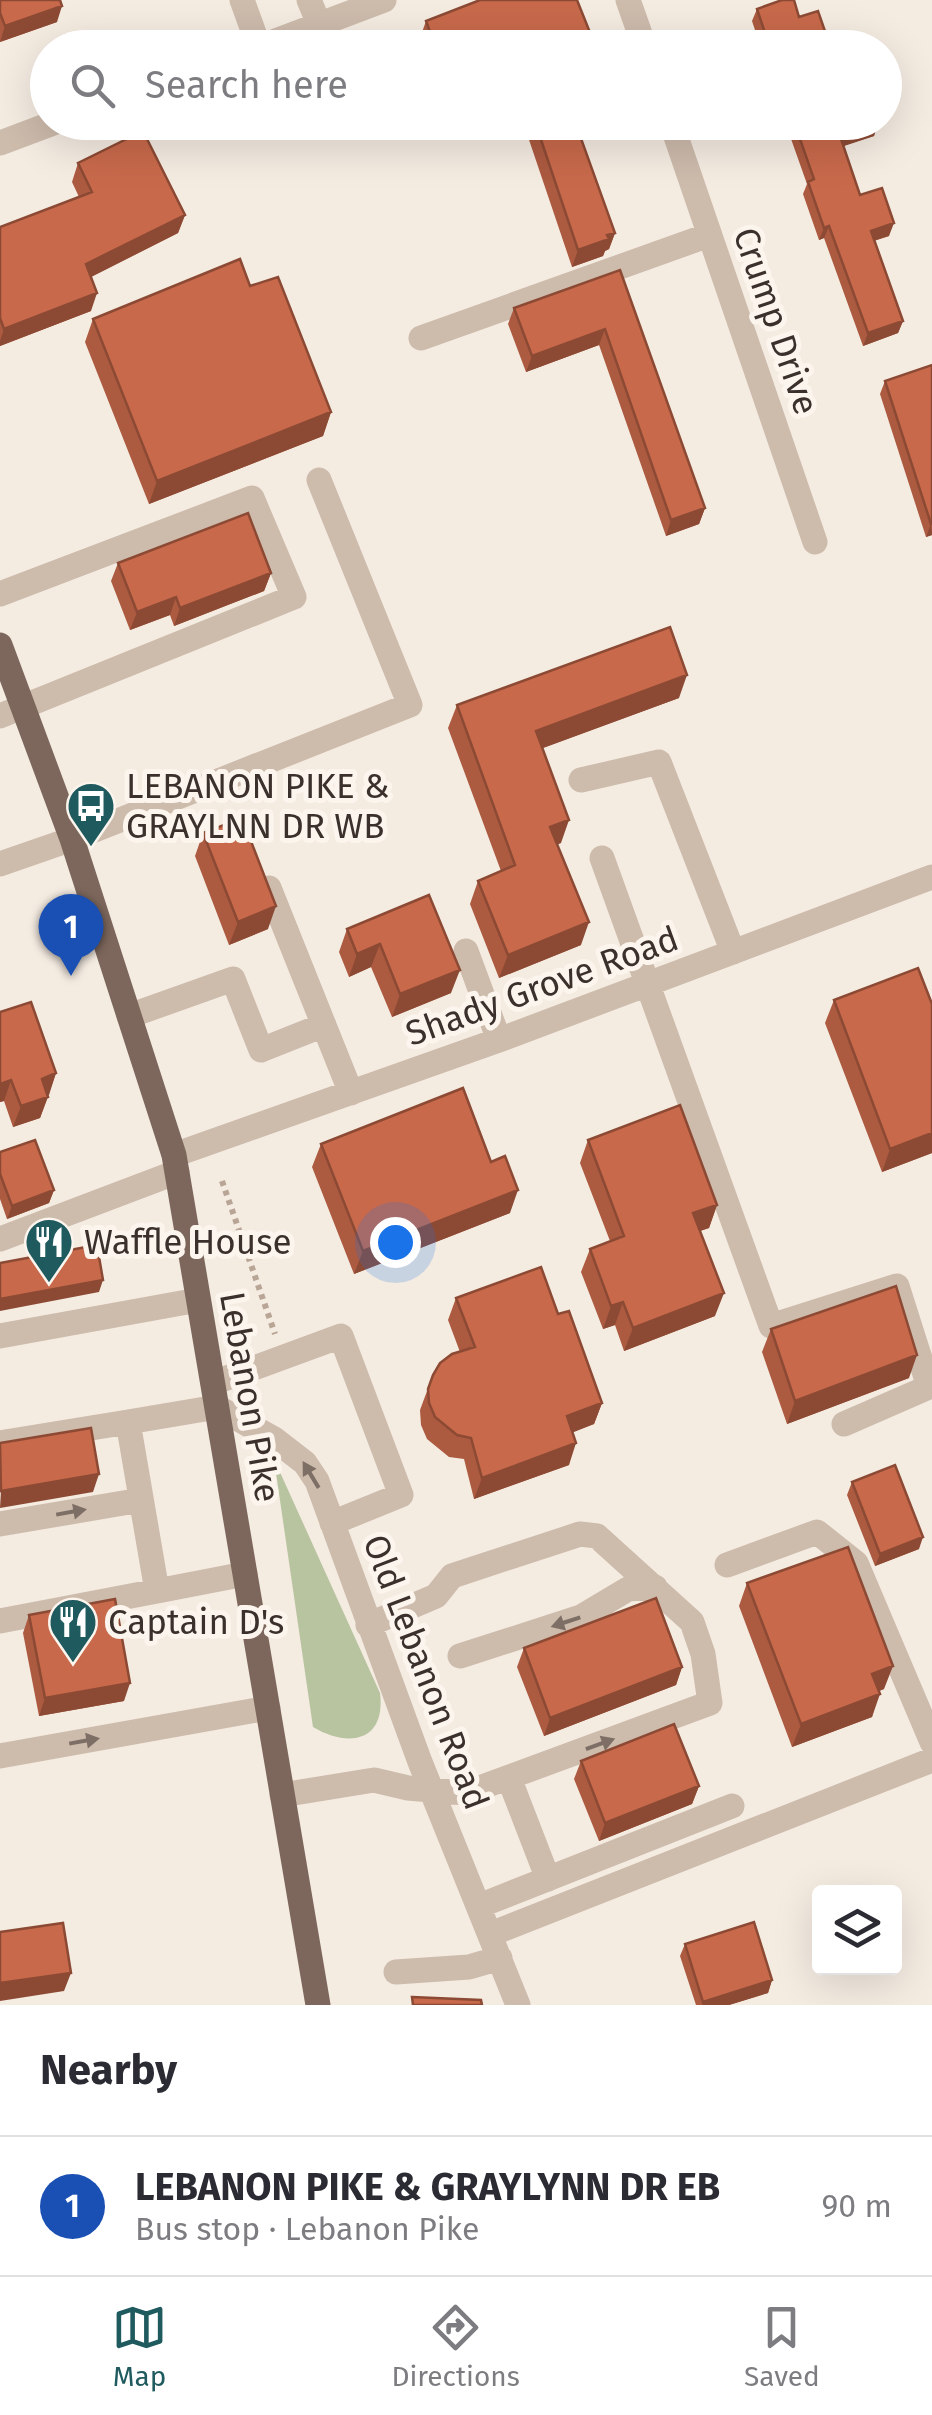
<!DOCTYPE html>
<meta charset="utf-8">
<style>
:root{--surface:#fff;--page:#f7f7f7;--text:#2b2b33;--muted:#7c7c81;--line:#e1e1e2;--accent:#1f5a5e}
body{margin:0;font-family:"Fira Sans",sans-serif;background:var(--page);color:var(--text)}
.controls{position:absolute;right:30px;bottom:30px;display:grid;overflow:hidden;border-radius:10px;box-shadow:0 10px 40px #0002}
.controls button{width:90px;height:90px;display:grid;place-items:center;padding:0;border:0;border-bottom:2px solid var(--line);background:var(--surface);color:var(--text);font:50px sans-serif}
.you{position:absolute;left:395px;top:1242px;width:35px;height:35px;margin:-25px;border:8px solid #fff;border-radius:50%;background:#1a73e8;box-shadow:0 0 0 15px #1a73e833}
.badge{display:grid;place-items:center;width:65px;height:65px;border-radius:50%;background:var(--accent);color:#fff;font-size:32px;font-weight:700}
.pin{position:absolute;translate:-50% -82px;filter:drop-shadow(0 2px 5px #0008)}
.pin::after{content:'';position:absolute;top:52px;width:35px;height:30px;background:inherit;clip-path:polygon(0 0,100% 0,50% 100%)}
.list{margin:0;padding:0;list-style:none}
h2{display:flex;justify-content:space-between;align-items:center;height:130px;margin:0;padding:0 40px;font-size:42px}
h2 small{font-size:32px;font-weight:400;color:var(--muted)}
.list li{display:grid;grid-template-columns:65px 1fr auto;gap:30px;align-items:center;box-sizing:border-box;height:140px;padding:0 40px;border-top:2px solid var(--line)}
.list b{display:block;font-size:38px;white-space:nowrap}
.list p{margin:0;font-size:32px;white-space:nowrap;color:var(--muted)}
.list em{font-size:32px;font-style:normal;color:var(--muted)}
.icon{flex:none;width:55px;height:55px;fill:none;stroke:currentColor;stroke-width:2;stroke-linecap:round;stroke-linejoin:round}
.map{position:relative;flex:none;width:932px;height:2005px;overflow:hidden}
.search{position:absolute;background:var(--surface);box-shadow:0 10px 40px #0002;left:30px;right:30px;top:30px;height:110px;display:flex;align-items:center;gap:25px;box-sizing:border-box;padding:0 35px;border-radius:55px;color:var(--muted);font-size:38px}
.sheet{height:270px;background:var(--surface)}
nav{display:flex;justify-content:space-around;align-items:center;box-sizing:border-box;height:140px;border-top:2px solid var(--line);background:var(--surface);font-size:28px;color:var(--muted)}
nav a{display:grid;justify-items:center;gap:5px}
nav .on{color:var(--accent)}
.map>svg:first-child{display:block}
.green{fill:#b8c4a0}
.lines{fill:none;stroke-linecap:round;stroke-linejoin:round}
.path{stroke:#b9a596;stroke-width:6;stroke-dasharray:5 5;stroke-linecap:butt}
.minor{stroke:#cdbbac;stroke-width:25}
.major{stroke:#7d675c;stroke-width:25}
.wall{fill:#ac5a40}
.shaded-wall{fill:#8c4a34}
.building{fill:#c8694b;stroke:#8c4a34;stroke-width:2.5}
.oneway{fill:#7d6f65}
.labels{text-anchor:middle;stroke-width:10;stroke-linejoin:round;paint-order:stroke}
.street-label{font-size:35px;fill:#3b302b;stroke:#fbf5ee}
.poi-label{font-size:35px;fill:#3b302b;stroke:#fbf5ee;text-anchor:start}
</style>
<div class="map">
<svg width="932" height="2005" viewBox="0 0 932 2005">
<rect width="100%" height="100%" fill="#f4ebe1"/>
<path class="green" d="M 274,1459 L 380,1693 C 386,1742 348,1748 313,1727 Z"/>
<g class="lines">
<path class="path" d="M 222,1181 L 275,1334"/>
<path class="minor" d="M 242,0 L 259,47
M 309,0 L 319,24
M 628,0 L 645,48
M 257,48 L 384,0
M 671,122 L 815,542
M 0,143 L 56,122
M 421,338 L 709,235
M 0,594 L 252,498 L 294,597 L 0,716
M 581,780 L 659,762 L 733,952
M 602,858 L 771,1326 L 897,1286 L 929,1387 L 844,1424
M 0,864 L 72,839 L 410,705 L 319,480
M 269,888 L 351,1093
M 466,951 L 499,1040
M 129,1016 L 233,979 L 261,1050 L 324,1025
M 174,1155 L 499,1040 L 932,877
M 0,1239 L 177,1172
M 0,1336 L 198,1300
M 213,1383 L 341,1336 L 401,1495 L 332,1523
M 0,1443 L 128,1422
M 0,1524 L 141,1500
M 727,1565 L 817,1532 L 856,1563 L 932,1742
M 245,1574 L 157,1591 L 128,1422 L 217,1407 L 274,1439 L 305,1463 L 317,1481 L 420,1762 L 518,2005
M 0,1621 L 157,1591
M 460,1656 L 581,1617 L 628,1589 L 655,1587
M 0,1756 L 268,1708
M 509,1778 L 548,1879
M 282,1795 L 374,1780 L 408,1788 L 466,1793 L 710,1703 L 703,1654 L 692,1622 L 597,1536 L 580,1534 L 452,1576 L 436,1596 L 368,1625
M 479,1906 L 732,1806
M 491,1934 L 932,1760
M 396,1972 L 469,1967 L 500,1958"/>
<path class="major" d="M 0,645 L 72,839 L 174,1155 L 318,2005"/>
</g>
<path class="wall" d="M 0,0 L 57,22 L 0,42 Z
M 757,9 L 799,17 L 823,48 L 761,48 L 752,21 Z
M 426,21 L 591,35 L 587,48 L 424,48 L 420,38 Z
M 523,122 L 579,122 L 583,132 L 581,138 L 615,233 L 609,249 L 605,251 L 603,256 L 572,267 Z
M 785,122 L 878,122 L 874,136 L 843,146 L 860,195 L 889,236 L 874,241 L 903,321 L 898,333 L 863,346 L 824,238 L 819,240 L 803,194 L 807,184 Z
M 78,163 L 185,215 L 178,233 L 91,277 L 91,311 L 0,346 L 0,227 L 79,197 L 72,182 Z
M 620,270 L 705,508 L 699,524 L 666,536 L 599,345 L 526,372 L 508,324 L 514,308 Z
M 250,286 L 331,412 L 323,436 L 149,504 L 85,342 L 93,319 Z
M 932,365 L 932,535 L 926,537 L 880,394 L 885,381 Z
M 118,563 L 271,573 L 264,591 L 174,626 L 170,615 L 130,630 L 111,581 Z
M 679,698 L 542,748 L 561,843 L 558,844 L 581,945 L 499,978 L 470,904 L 478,881 L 501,871 L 448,728 L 457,705 Z
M 203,833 L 268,929 L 229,945 L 195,856 Z
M 429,895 L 451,993 L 392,1017 L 371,967 L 349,977 L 339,952 L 347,929 Z
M 834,1000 L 932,1004 L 932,1153 L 882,1172 L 825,1023 Z
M 0,1012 L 56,1073 L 40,1118 L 13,1127 L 4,1101 L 0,1102 Z
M 588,1140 L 717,1205 L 709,1228 L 700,1231 L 715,1316 L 624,1351 L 615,1325 L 603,1329 L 581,1272 L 590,1249 L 610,1241 L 580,1163 Z
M 321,1144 L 510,1213 L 354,1274 L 312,1167 Z
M 0,1152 L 54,1190 L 49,1203 L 7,1219 L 0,1199 Z
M 456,1298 L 558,1314 L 602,1403 L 594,1424 L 572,1432 L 569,1465 L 474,1499 L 464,1459 L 449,1457 L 427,1439 L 421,1425 L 420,1410 L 433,1375 L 460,1352 L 448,1320 Z
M 771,1329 L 909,1378 L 787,1424 L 762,1352 Z
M 852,1482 L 919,1549 L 875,1566 L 847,1495 Z
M 747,1583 L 884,1689 L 879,1691 L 872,1717 L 792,1747 L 739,1606 Z
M 29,1615 L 124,1701 L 39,1716 L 23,1633 Z
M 524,1648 L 682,1667 L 676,1685 L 544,1736 L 517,1667 Z
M 581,1761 L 699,1786 L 692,1804 L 599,1841 L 574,1779 Z
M 685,1944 L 772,1980 L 768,1993 L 729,2005 L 696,2005 L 680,1956 Z"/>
<path class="shaded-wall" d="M 62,6 L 57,22 L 0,42 L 5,26 Z
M 591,35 L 587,48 L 560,48 Z
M 827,37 L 823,48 L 795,48 Z
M 878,123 L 874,136 L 835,149 L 840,136 Z
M 185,215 L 178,233 L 79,283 L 86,264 Z
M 894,223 L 889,236 L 866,243 L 871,231 Z
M 829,226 L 824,238 L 819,240 L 824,228 Z
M 615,233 L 609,249 L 605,251 L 603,256 L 572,267 L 578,250 Z
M 97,293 L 91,311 L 0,346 L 0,341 L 4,329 Z
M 903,321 L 898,333 L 863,346 L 868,333 Z
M 605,329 L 599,345 L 526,372 L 532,356 Z
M 331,412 L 323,436 L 149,504 L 157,481 Z
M 705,508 L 699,524 L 666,536 L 671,520 Z
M 931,524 L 932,535 L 926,537 Z
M 271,573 L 264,591 L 174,626 L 180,608 Z
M 176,597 L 170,615 L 130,630 L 137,612 Z
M 687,675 L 679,698 L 527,754 L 536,731 Z
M 569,820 L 561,843 L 542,850 L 550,827 Z
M 276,906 L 268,929 L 229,945 L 238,922 Z
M 589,922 L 581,945 L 499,978 L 508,955 Z
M 380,944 L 371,967 L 349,977 L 357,954 Z
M 460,970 L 451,993 L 392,1017 L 400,994 Z
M 56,1073 L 49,1095 L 34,1100 L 42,1079 Z
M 11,1080 L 4,1101 L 0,1102 L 0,1084 Z
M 48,1097 L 40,1118 L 13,1127 L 21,1106 Z
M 932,1133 L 932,1153 L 882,1172 L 890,1149 Z
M 54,1190 L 49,1203 L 7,1219 L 12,1206 Z
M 518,1190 L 510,1213 L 354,1274 L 363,1251 Z
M 717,1205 L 709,1228 L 685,1236 L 693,1213 Z
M 103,1280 L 99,1292 L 0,1311 L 0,1299 Z
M 724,1293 L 715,1316 L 624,1351 L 633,1328 Z
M 623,1302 L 615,1325 L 603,1329 L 611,1306 Z
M 917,1355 L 909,1378 L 787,1424 L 795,1401 Z
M 602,1403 L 594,1424 L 559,1438 L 567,1416 Z
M 576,1443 L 569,1465 L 474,1499 L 482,1478 Z
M 99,1474 L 93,1492 L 0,1508 L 1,1491 Z
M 923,1537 L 919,1549 L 875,1566 L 880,1554 Z
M 893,1666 L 884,1689 L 864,1697 L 872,1674 Z
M 682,1667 L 676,1685 L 544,1736 L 550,1718 Z
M 130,1683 L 124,1701 L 39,1716 L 45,1698 Z
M 880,1694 L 872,1717 L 792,1747 L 801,1724 Z
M 699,1786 L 692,1804 L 599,1841 L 605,1823 Z
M 71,1973 L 64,1991 L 0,2001 L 0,1983 Z
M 772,1980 L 768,1993 L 729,2005 L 702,2005 L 703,2002 Z"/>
<path class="building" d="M 0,0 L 60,0 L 62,6 L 5,26 L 0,13 Z
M 480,0 L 577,0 L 591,35 L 560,48 L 436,48 L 426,21 Z
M 782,0 L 794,0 L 799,17 L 818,11 L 827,37 L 795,48 L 770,48 L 757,9 Z
M 535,122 L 579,122 L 583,132 L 579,133 L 615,233 L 607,235 L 609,239 L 578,250 Z
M 794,122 L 878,122 L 840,136 L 860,195 L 882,188 L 894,223 L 871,231 L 903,321 L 868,333 L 829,226 L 824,228 L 808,182 L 814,179 Z
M 143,131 L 185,215 L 86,264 L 97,293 L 4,329 L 0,318 L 0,227 L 92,192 L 78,163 Z
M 240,259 L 250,286 L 278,277 L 331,412 L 157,481 L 93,319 Z
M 620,270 L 705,508 L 671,520 L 605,329 L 532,356 L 514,308 Z
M 932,365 L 932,524 L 931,524 L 885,381 Z
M 248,513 L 271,573 L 180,608 L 176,597 L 137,612 L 118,563 Z
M 670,627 L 687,675 L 536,731 L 569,820 L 550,827 L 589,922 L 508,955 L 478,881 L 515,865 L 457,705 Z
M 242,818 L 276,906 L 238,922 L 203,833 Z
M 429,895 L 460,970 L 400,994 L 380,944 L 357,954 L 347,929 Z
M 918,968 L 932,1004 L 932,1133 L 890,1149 L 834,1000 Z
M 31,1002 L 56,1073 L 42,1079 L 48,1097 L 21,1106 L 11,1080 L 0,1084 L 0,1012 Z
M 463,1088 L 491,1162 L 505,1156 L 518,1190 L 363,1251 L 321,1144 Z
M 680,1105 L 717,1205 L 693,1213 L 724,1293 L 633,1328 L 623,1302 L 611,1306 L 590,1249 L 624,1236 L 588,1140 Z
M 35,1140 L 54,1190 L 12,1206 L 0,1174 L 0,1152 Z
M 97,1245 L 103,1280 L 0,1299 L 0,1263 Z
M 541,1267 L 558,1314 L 569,1311 L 602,1403 L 567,1416 L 576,1443 L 482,1478 L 471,1438 L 457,1435 L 435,1417 L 429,1403 L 428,1389 L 433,1375 L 440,1363 L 452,1354 L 475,1347 L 456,1298 Z
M 896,1286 L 917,1355 L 795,1401 L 771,1329 Z
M 91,1428 L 99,1474 L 1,1491 L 0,1443 Z
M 895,1465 L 923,1537 L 880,1554 L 852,1482 Z
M 848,1547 L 893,1666 L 872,1674 L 880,1694 L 801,1724 L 747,1583 Z
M 656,1598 L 682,1667 L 550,1718 L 524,1648 Z
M 115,1599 L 130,1683 L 45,1698 L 29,1615 Z
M 674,1724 L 699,1786 L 605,1823 L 581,1761 Z
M 754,1922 L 772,1980 L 703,2002 L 685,1944 Z
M 63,1923 L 71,1973 L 0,1983 L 0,1932 Z
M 412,1997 L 481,2000 L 482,2005 L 413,2005 Z"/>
<defs><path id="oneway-solid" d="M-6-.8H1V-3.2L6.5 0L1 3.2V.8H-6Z" transform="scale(2.5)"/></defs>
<g class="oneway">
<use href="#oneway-solid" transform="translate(311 1475) rotate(-121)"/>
<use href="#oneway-solid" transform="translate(71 1512) rotate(-10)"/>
<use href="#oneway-solid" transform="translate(566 1622) rotate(162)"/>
<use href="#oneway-solid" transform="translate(84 1741) rotate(-10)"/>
<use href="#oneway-solid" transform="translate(600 1744) rotate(-20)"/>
</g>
<defs>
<g id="bus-pin" transform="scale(2.5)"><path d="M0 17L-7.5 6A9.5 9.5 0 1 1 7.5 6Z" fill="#1f5a5e" stroke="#fbf5ee"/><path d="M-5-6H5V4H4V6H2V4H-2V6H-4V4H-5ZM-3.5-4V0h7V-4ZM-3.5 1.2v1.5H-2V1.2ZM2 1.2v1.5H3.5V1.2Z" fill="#fff"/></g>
<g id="restaurant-pin" transform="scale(2.5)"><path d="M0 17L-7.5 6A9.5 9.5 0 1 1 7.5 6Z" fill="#1f5a5e" stroke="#fbf5ee"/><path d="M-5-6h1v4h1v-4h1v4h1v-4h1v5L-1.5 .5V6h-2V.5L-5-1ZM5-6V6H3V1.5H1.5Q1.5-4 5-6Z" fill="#fff"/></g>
</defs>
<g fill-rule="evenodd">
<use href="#bus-pin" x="91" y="806"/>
<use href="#restaurant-pin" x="49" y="1242"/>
<use href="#restaurant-pin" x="73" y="1622"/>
</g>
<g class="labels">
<g class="street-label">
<text transform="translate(776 321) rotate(71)" y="12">Crump Drive</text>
<text transform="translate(542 986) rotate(-20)" y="12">Shady Grove Road</text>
<text transform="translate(250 1397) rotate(80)" y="12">Lebanon Pike</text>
<text transform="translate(426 1672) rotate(69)" y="12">Old Lebanon Road</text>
</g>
<g class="poi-label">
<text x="126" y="798">LEBANON PIKE &amp;<tspan x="126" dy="40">GRAYLNN DR WB</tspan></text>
<text x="84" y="1254">Waffle House</text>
<text x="108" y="1634">Captain D's</text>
</g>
</g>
</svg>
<div class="controls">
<button><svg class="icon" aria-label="layers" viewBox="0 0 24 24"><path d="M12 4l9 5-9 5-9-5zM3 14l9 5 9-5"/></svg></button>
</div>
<div class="you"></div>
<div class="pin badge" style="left:71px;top:976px;background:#1a4fb4">1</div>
<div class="search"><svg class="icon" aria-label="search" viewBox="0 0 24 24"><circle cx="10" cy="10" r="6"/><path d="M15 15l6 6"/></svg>Search here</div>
</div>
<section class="sheet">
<h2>Nearby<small></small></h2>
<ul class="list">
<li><span class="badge" style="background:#1a4fb4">1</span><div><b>LEBANON PIKE &amp; GRAYLYNN DR EB</b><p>Bus stop · Lebanon Pike</p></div><em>90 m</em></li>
</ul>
</section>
<nav>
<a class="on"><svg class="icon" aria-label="map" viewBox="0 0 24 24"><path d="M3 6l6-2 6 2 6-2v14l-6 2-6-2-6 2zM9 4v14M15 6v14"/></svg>Map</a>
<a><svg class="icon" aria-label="directions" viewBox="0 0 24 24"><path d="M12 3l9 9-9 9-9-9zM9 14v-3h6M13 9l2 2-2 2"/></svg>Directions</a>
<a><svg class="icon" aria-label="saved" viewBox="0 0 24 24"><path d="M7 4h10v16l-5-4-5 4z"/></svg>Saved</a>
</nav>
